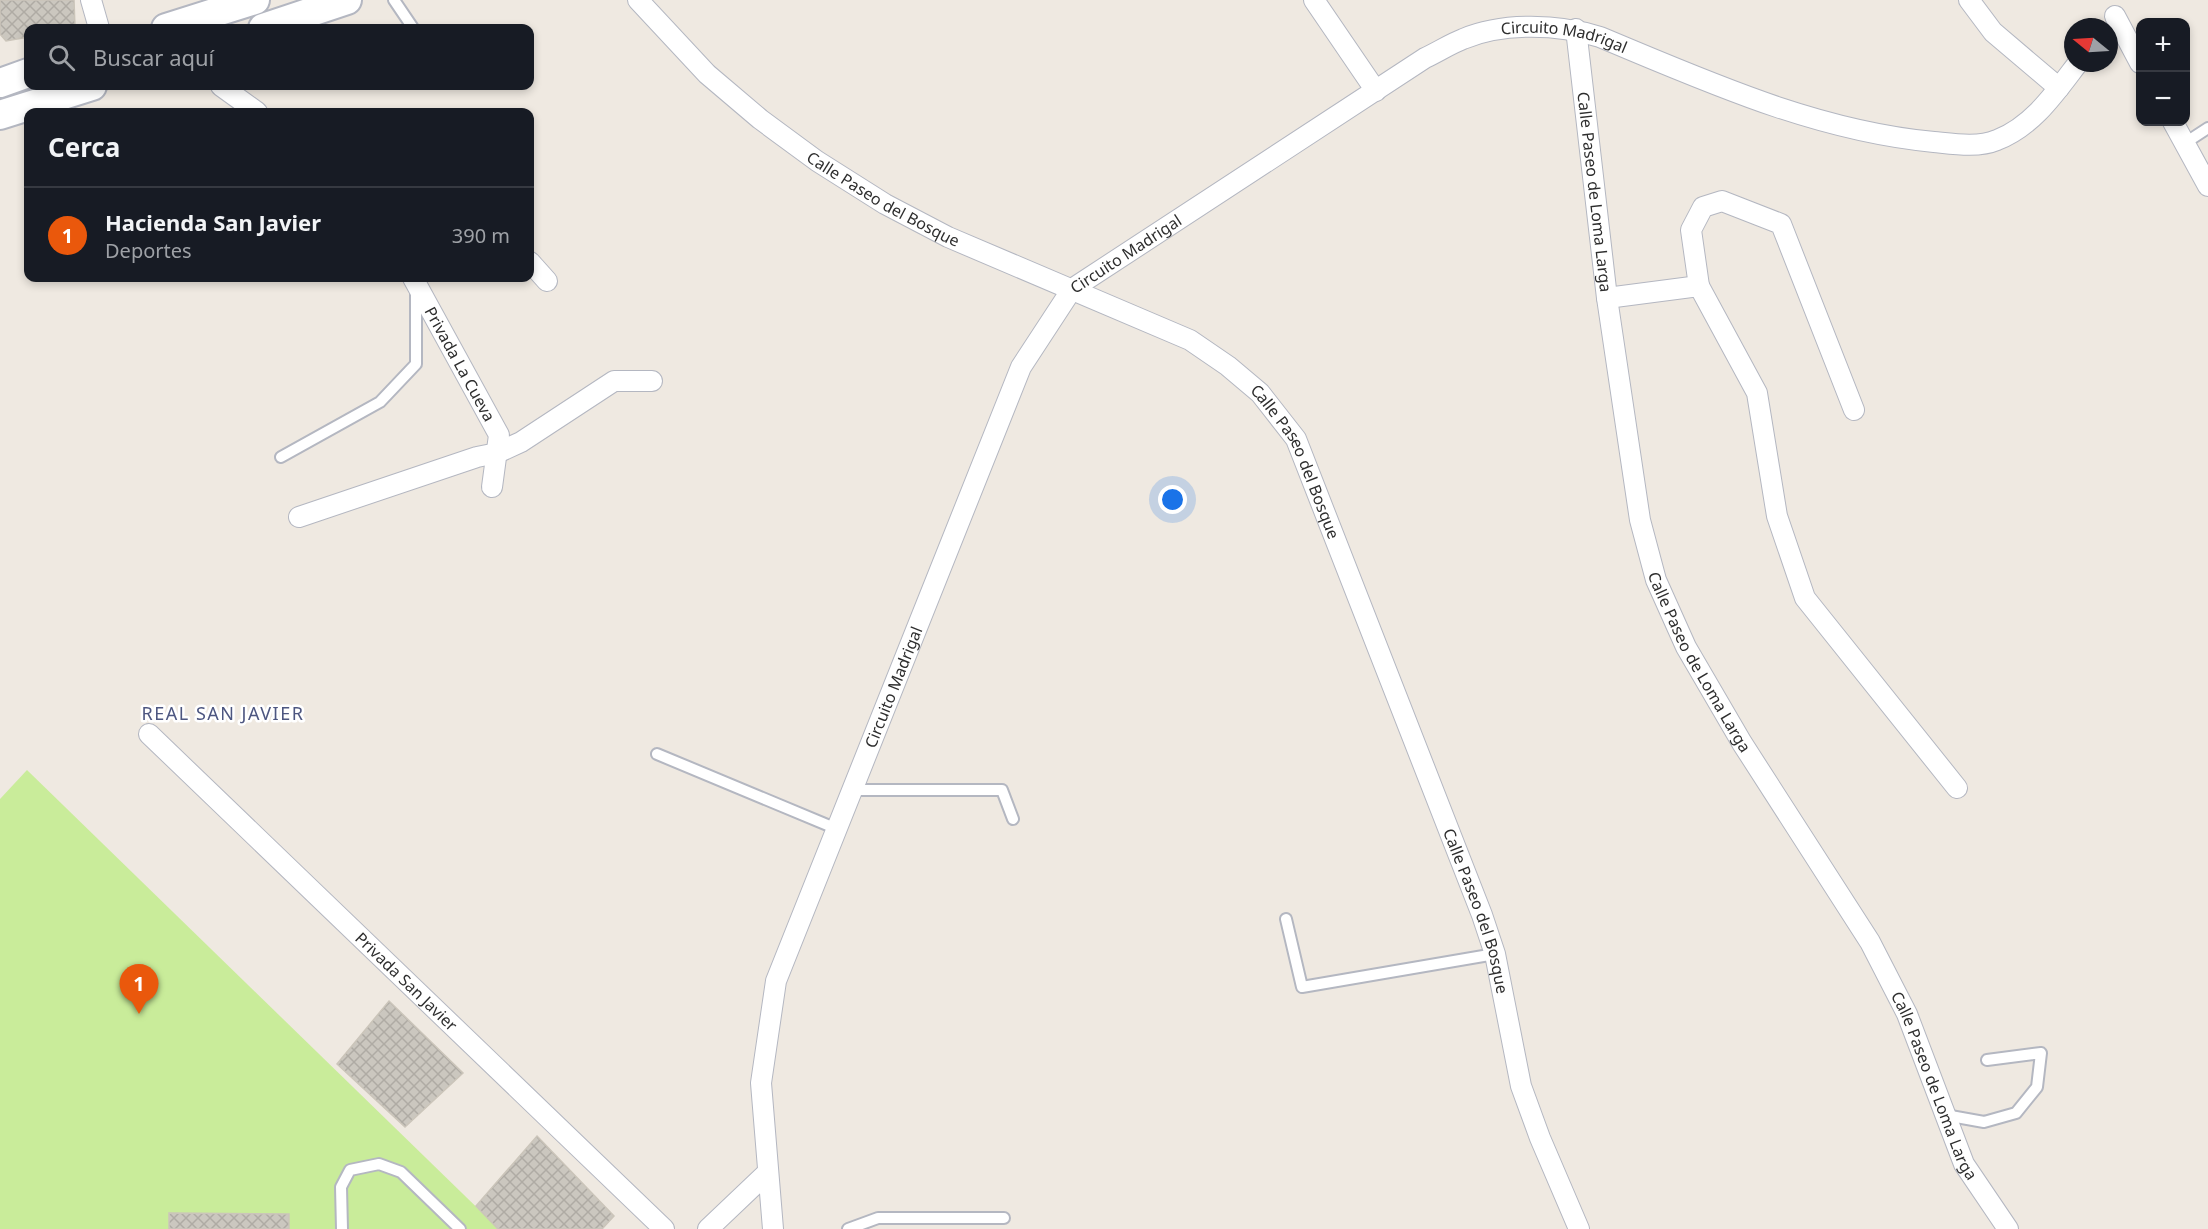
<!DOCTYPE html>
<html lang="es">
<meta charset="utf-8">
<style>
:root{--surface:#171b24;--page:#20242c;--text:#f1f3f6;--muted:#9ea1a6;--line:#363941;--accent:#ea580c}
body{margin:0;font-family:"Noto Sans",sans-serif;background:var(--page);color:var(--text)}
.controls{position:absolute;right:18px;top:18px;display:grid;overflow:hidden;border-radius:12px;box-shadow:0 3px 9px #0003}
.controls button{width:54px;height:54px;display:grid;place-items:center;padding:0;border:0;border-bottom:2px solid var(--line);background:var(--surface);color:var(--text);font:30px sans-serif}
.compass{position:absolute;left:2064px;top:18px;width:54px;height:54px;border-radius:50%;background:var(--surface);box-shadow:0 3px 9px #0003;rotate:288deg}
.you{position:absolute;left:1173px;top:500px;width:21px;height:21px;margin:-15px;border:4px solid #fff;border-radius:50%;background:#1a73e8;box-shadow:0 0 0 9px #1a73e833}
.badge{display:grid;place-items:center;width:39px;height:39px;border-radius:50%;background:var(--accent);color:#fff;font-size:20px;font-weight:700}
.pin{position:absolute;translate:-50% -50px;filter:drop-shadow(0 2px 3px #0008)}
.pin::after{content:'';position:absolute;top:32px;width:21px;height:18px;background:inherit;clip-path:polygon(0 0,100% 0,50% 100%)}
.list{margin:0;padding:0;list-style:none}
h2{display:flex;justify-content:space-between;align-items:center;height:78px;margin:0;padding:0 24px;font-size:26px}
h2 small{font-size:20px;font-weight:400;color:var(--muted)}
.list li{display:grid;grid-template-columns:39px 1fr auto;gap:18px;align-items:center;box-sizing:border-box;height:96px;padding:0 24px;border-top:2px solid var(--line)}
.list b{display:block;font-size:22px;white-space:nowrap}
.list p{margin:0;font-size:20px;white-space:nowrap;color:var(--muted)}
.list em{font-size:20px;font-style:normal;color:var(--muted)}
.icon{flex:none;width:33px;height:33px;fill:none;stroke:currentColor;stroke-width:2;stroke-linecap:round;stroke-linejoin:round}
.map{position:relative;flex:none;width:2208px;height:1229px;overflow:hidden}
.search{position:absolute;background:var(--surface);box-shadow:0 3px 9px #0003;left:24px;top:24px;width:510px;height:66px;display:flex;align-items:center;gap:15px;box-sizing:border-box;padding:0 21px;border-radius:12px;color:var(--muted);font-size:22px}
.panel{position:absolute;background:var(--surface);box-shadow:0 3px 9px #0003;left:24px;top:108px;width:510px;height:174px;border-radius:12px}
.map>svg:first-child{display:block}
.pitch{fill:#c9ec9a}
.building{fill:url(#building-cross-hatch);stroke:#cbc5ba;stroke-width:1.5}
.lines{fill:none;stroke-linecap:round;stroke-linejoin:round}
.service-casing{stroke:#b4b7c1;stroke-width:14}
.minor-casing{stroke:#b4b7c1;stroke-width:22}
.secondary-casing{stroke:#b4b7c1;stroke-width:32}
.service{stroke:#fff;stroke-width:10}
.minor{stroke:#fff;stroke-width:20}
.secondary{stroke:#fff;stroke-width:28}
.labels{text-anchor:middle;stroke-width:5;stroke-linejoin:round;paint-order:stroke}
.street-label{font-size:16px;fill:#2e2e2e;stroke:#fff}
.neighbourhood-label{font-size:18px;letter-spacing:1.5px;fill:#4d5680;stroke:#fff}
</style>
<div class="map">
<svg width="2208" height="1229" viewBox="0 0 2208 1229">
<defs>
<pattern id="building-cross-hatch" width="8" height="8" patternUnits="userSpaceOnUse" patternTransform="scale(1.5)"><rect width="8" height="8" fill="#cbc7bf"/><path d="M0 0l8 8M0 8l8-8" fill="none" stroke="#afaba4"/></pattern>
</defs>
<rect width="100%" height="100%" fill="#efe9e1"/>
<path class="pitch" d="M 27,770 L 499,1229 L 0,1229 L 0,799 Z"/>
<path class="building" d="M 0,0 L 74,0 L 75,28 L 28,28 L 28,37 L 6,41 L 0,34 Z
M 389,1001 L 463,1073 L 405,1127 L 337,1064 Z
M 537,1136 L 614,1216 L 602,1229 L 498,1229 L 476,1206 Z
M 169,1213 L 289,1214 L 289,1229 L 169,1229 Z"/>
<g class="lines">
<g class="service-casing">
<path id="service" d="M 394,0 L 413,28
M 2185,143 L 2208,128
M 281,457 L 380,402 L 416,364 L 416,292
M 657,754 L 837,829
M 853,790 L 1002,790 L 1013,819
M 1286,919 L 1302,987 L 1495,954
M 1945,1115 L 1984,1122 L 2016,1113 L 2037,1087 L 2041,1053 L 1987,1060
M 342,1229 L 341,1187 L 350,1170 L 379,1164 L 401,1172 L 460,1229
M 848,1229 L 878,1218 L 1004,1218"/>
</g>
<g class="minor-casing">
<g id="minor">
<path d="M 91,0 L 99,28"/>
<path id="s1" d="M 638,0 L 707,74 L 760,119 L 817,161 L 885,204 L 948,237 L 1190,340 L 1228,366 L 1260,393 L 1296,439 L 1482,915 L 1495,954 L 1521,1086 L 1540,1138 L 1579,1229"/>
<path d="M 1314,0 L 1376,91"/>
<path d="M 1969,0 L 1993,32 L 2059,88"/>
<path d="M 2115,16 L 2140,63"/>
<path id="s2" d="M 1576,29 L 1607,298 L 1640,520 L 1656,580 L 1686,647 L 1742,743 L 1870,942 L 1907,1014 L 1964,1164 L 2008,1229"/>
<path d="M 221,86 L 257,112"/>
<path d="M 2173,122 L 2208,186"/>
<path d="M 530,262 L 547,281"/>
<path id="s3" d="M 413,278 L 499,435 L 492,487"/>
<path d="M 1699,286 L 1691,230 L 1703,207 L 1722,201 L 1781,224 L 1854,410"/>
<path d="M 1607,298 L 1699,286 L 1757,393 L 1777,516 L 1805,598 L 1957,788"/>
<path d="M 299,517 L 477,457 L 497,453 L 521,442 L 614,381 L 652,381"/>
<path id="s4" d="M 149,734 L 664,1229"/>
<path d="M 708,1229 L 768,1172"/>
<path id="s5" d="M 773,1229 L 761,1083 L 776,981 L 1021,367 L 1072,289 L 1425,58 C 1438,52 1450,44 1463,39 C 1503,22 1559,24 1600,37 C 1708,82 1816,131 1934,142 C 1954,144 1978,148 1997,140 C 2033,126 2055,93 2078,63"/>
</g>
</g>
<g class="secondary-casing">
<path id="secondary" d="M 166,28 L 255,0
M 263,28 L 347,0
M 0,83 L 28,73
M 0,115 L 92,86"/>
</g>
<use href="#service" class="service"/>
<use href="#minor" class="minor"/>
<use href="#secondary" class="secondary"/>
</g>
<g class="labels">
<g class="street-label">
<text dy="6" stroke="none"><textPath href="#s5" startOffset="1572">Circuito Madrigal</textPath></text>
<text dy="6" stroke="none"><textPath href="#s2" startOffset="164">Calle Paseo de Loma Larga</textPath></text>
<text dy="6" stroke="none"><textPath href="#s1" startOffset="318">Calle Paseo del Bosque</textPath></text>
<text dy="6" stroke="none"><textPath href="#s5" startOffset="1068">Circuito Madrigal</textPath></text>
<text dy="6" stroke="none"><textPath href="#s3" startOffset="98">Privada La Cueva</textPath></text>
<text dy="6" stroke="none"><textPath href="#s1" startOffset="822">Calle Paseo del Bosque</textPath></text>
<text dy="6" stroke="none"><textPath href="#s2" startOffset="650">Calle Paseo de Loma Larga</textPath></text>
<text dy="6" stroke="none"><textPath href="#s5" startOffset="566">Circuito Madrigal</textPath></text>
<text dy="6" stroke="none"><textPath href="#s1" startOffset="1308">Calle Paseo del Bosque</textPath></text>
<text dy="6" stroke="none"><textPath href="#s4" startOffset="357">Privada San Javier</textPath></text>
<text dy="6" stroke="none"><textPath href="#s2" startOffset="1136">Calle Paseo de Loma Larga</textPath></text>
</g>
<g class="neighbourhood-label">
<text x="223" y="720">REAL SAN JAVIER</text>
</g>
</g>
</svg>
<div class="controls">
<button>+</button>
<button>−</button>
</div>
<svg class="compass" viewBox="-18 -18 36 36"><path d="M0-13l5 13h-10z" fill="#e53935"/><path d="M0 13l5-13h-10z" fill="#9ea1a6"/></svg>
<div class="you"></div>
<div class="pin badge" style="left:139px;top:1014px">1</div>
<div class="search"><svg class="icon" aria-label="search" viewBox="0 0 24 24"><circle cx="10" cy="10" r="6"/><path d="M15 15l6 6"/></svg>Buscar aquí</div>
<section class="panel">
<h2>Cerca<small></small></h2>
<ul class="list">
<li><span class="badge">1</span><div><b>Hacienda San Javier</b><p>Deportes</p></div><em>390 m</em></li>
</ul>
</section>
</div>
